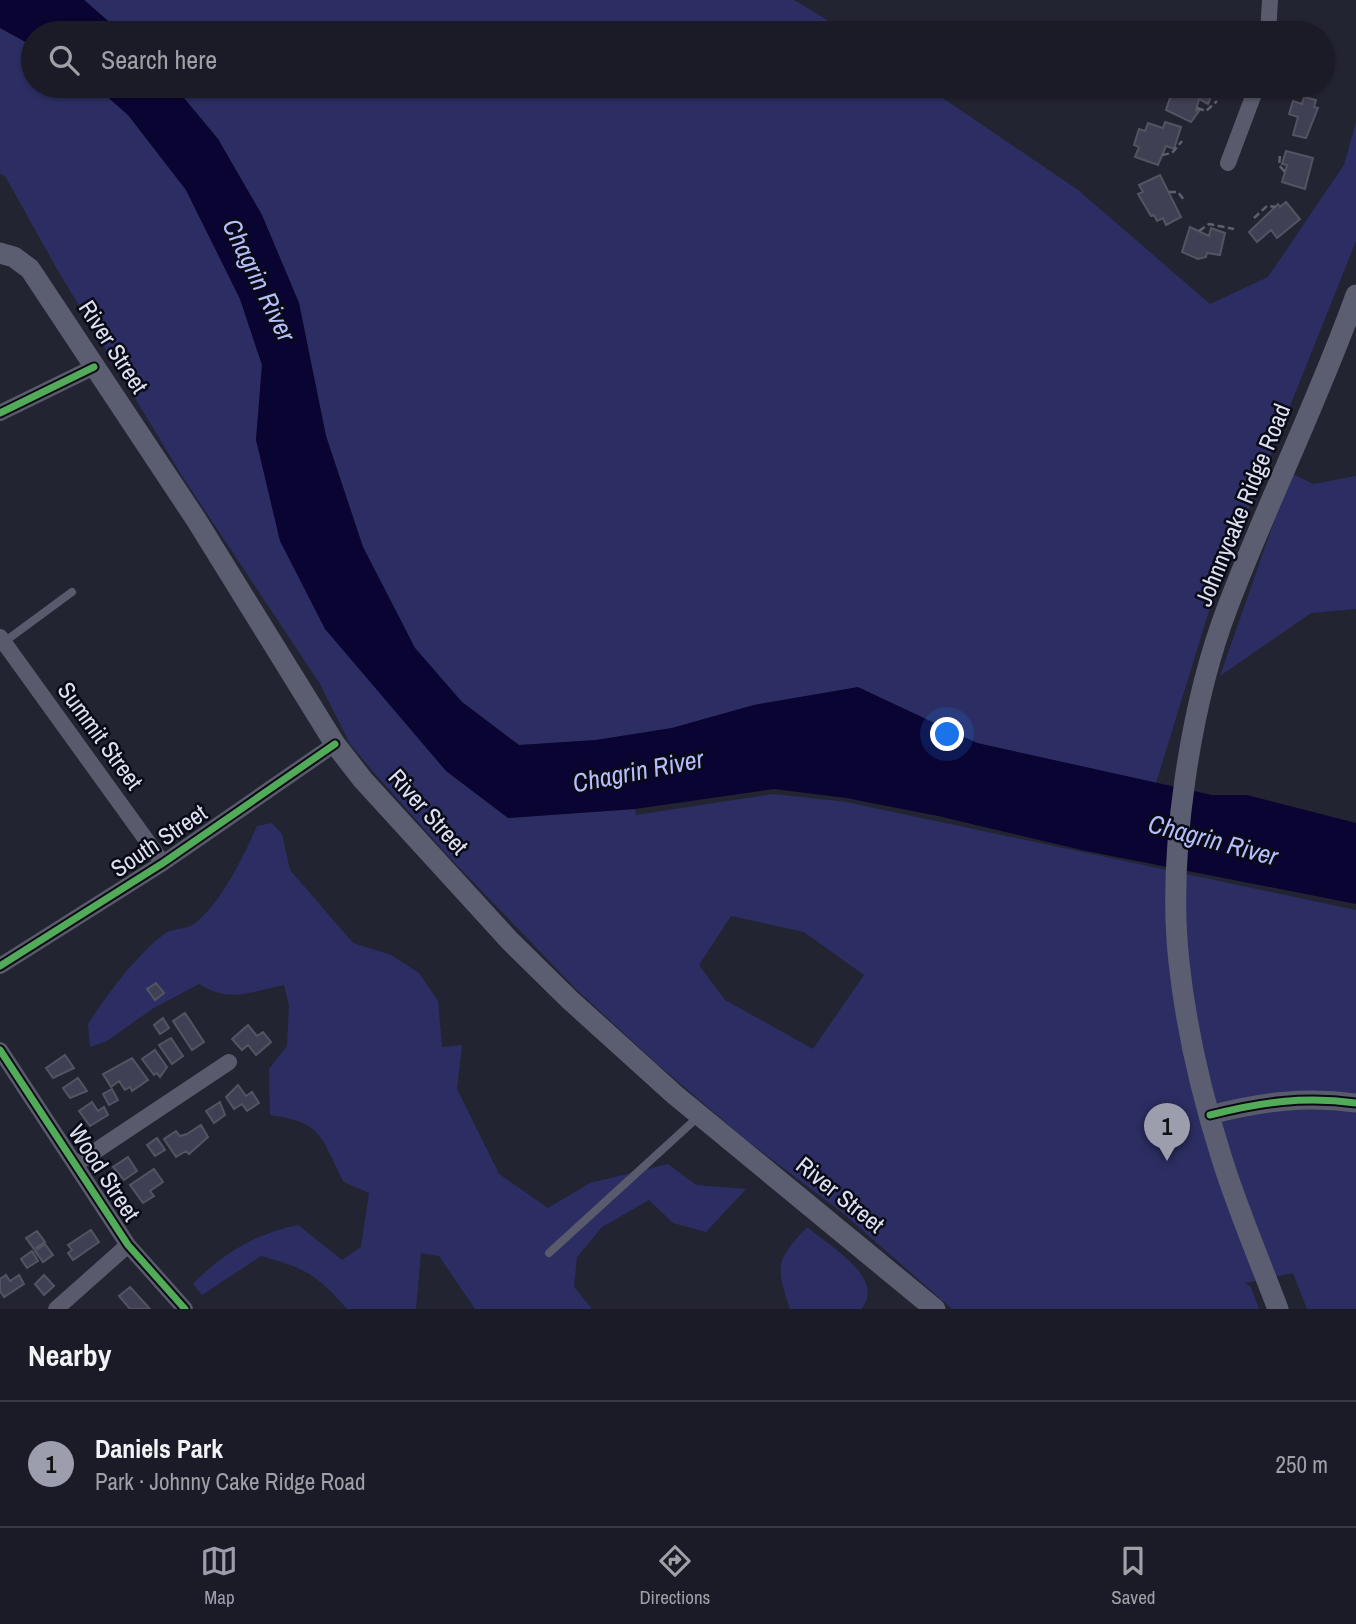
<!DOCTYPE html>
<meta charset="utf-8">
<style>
:root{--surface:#1a1b26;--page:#272832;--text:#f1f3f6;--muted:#9fa1a7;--line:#383943;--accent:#9c9eae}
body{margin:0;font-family:"Archivo Narrow",sans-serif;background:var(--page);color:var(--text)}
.you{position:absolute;left:948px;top:735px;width:24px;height:24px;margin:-18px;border:5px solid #fff;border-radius:50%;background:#1a73e8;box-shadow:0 0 0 10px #1a73e833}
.badge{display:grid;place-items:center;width:46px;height:46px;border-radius:50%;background:var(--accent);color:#111;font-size:23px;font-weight:700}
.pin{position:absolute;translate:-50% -58px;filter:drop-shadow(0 2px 4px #0008)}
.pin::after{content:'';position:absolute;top:37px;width:24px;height:21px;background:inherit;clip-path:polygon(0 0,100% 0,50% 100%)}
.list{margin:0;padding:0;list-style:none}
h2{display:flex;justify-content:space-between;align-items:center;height:91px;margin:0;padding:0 28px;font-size:30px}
h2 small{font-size:23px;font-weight:400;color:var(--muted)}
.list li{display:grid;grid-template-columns:46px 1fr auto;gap:21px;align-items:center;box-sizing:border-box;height:126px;padding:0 28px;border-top:2px solid var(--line)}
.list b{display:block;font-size:26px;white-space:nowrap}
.list p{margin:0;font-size:23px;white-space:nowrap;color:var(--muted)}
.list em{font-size:23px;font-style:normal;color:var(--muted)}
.icon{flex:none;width:38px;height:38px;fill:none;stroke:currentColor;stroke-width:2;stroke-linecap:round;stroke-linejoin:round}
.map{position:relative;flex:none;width:1356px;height:1309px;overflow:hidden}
.search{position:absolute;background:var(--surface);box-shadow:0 2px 5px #0004;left:21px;right:21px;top:21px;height:77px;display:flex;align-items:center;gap:18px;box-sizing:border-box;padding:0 24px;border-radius:38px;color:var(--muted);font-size:26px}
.sheet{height:217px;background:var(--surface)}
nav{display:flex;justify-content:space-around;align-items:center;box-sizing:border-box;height:98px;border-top:2px solid var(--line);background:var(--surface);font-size:19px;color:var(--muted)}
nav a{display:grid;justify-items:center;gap:4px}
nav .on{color:var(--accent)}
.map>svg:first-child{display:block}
.green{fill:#2c2e63;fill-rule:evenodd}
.water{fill:#0a0432}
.building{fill:#3f4054;stroke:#535461;stroke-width:2}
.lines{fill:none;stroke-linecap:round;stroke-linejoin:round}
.path{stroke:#5f606e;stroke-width:2.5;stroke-dasharray:7 3.5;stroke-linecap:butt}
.service{stroke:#595a6b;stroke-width:8}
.minor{stroke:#595a6b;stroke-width:16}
.tertiary{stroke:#595a6b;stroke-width:19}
.secondary{stroke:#5b5d70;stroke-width:21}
.cycleway-casing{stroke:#090a15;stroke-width:11}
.cycleway{stroke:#51ab58;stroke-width:7}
.labels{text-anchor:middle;stroke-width:5;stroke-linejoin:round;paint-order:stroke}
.street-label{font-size:24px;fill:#dde0f1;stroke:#090a15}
.water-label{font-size:26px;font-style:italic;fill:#b5befc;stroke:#090a15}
</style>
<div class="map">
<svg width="1356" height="1309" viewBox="0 0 1356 1309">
<rect width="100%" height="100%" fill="#232432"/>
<path class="green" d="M 84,0 L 794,0 L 849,33 L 122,33 Z
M 0,28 L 33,46 L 33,86 L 95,86 L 128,115 L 186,190 L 240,299 L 262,365 L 256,440 L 508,818 L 635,809 L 636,815 L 773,794 L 846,802 L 1356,910 L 1356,1309 L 1307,1309 L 1293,1273 L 1245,1283 L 1251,1287 L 1259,1309 L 952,1309 L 844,1214 L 745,1139 L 655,1062 L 577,990 L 450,858 L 370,768 L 350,744 L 320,684 L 182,476 L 57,269 L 5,176 L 0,174 ZM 731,916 L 804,932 L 864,975 L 813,1049 L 725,1000 L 699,965 Z
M 174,86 L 925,86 L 1078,190 L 1210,304 L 1268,277 L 1344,165 L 1356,122 L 1356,241 L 1212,601 L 1156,783 L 977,743 L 858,688 L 754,705 L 672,728 L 597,740 L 519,745 L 462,702 L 415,648 L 363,547 L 326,436 L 299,303 L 262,215 L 218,139 Z
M 1291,473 L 1313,484 L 1356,476 L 1356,609 L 1311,613 L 1220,676 Z
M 272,823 L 282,834 L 290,870 L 353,943 L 391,955 L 419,973 L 438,1001 L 442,1047 L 462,1045 L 457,1089 L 499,1174 L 548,1208 L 590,1183 L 668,1164 L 696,1185 L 746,1189 L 706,1232 L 673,1223 L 649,1200 L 602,1227 L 577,1257 L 574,1287 L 592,1309 L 475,1309 L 439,1256 L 421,1253 L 416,1309 L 347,1309 C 317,1275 306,1268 261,1256 L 202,1295 L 193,1284 C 223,1253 255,1234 298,1225 L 342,1260 L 361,1247 L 369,1193 L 344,1182 C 321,1140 325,1122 270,1115 L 269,1069 L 287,1046 L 289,1005 L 284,985 C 251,991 231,1004 199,984 L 152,1009 L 107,1041 L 90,1047 L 88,1024 C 109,992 133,959 164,934 C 172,928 185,930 194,924 C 221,904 243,857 257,826 Z
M 807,1227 C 827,1244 888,1279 861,1309 L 790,1309 C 775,1264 776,1261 807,1227 Z"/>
<path class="water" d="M 0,0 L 84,0 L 122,33 L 33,33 L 33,46 L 0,28 Z
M 95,86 L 174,86 L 218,139 L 262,215 L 299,303 L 326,436 L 363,547 L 415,648 L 462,702 L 519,745 L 596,740 L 672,728 L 754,705 L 858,687 L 977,743 L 1212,795 L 1247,795 L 1356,823 L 1356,904 L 1086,851 L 938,816 L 846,798 L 774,789 L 635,809 L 508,818 L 446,771 L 325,629 L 280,541 L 256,440 L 262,365 L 240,299 L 186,190 L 128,115 Z"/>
<path class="building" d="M 1323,49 L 1332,51 L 1327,79 L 1323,78 Z
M 1174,86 L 1213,86 L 1215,87 L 1208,104 L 1199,99 L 1196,110 L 1199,111 L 1191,122 L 1166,110 Z
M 1304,97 L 1316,100 L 1314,107 L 1318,108 L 1306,138 L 1293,135 L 1298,117 L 1289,114 L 1293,101 L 1302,104 Z
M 1165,122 L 1181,127 L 1174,149 L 1166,146 L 1158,165 L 1135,157 L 1139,147 L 1134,145 L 1139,129 L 1145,131 L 1148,123 L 1163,128 Z
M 1286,151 L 1313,158 L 1305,189 L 1282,182 L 1287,165 L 1282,164 Z
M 1160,175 L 1181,217 L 1166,225 L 1163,218 L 1157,221 L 1154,215 L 1151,216 L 1138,194 L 1143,192 L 1139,185 Z
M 1286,202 L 1300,219 L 1277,238 L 1271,230 L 1257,242 L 1249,232 L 1278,204 L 1280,207 Z
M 1190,227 L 1209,236 L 1211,228 L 1225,233 L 1220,255 L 1207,253 L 1206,257 L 1198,259 L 1182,252 Z
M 156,983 L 164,993 L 155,1000 L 147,989 Z
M 185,1013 L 204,1042 L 192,1050 L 173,1021 Z
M 163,1018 L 169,1028 L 160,1034 L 154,1025 Z
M 248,1025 L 257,1036 L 263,1032 L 271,1042 L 256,1055 L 248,1045 L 242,1050 L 232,1039 Z
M 171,1038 L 183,1056 L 172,1064 L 159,1045 Z
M 155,1050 L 167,1067 L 160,1077 L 157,1073 L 154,1075 L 142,1059 Z
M 65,1055 L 74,1068 L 53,1078 L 46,1068 Z
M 132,1058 L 148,1080 L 132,1091 L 130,1087 L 125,1090 L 119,1081 L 111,1087 L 103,1074 Z
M 78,1078 L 87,1091 L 70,1098 L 63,1088 Z
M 238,1085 L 246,1096 L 252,1092 L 259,1103 L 247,1111 L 242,1104 L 234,1109 L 226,1097 Z
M 112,1089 L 118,1100 L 109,1105 L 103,1094 Z
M 92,1102 L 98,1111 L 104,1107 L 108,1115 L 90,1126 L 79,1111 Z
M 220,1102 L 225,1115 L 214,1123 L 206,1111 Z
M 201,1125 L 208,1137 L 189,1154 L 186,1151 L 176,1157 L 164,1139 L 176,1131 L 180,1136 L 187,1134 Z
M 157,1138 L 165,1150 L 155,1156 L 147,1145 Z
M 128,1157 L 137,1171 L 124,1180 L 113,1167 Z
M 154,1169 L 163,1182 L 150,1191 L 154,1196 L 143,1203 L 130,1185 Z
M 91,1230 L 99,1242 L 73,1260 L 68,1253 L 72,1250 L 68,1245 Z
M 37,1231 L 45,1242 L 34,1249 L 26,1238 Z
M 45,1244 L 53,1255 L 43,1262 L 35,1251 Z
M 32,1251 L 38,1261 L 27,1268 L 21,1259 Z
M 6,1275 L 10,1281 L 19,1275 L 24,1284 L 4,1297 L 0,1291 L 0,1279 Z
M 44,1275 L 54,1286 L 44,1295 L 35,1284 Z
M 130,1287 L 150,1309 L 130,1309 L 119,1296 Z"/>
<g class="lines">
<path class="path" d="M 1197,108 L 1206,111 L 1217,101
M 1162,155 L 1172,153 L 1182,141
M 1280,156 L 1279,165 L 1285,172
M 1169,192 L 1178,192 L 1184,200
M 1254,218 L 1267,206 L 1276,207
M 1199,231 L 1209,224 L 1234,229"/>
<path class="service" d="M 4,642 L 72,592
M 549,1253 L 698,1117"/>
<path class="minor" d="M 1268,33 L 1270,0
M 1228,163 L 1257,86
M 0,413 L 94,367
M 0,637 L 163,863
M 0,966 L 163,863 L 335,744
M 0,1050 L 128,1245 L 185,1309
M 76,1164 L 229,1062
M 56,1309 L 128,1245"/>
<path class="tertiary" d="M 1210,1115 C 1260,1102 1305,1096 1356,1103"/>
<path class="secondary" d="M 0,253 L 14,257 L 30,269 L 197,521 L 335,744 L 363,780 L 510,941 L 570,1000 L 675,1095 L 935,1309
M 1278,1309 C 1259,1259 1238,1210 1222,1159 C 1202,1096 1186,1028 1179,962 C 1167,856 1190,705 1228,606 C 1268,501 1318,401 1356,295"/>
<g class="cycleway-casing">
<path id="cycleway" d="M 0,413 L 94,367
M 0,966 L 163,863 L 335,744
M 0,1050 L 128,1245 L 185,1309
M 1210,1115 C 1260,1102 1305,1096 1356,1103"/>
</g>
<use href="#cycleway" class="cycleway"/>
</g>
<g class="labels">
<g class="street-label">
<text transform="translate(113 347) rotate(57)" y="8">River Street</text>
<text transform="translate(1243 505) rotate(-68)" y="8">Johnnycake Ridge Road</text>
<text transform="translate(100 736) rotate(54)" y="8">Summit Street</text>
<text transform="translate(428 812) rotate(48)" y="8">River Street</text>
<text transform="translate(159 841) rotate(-34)" y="8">South Street</text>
<text transform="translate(104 1173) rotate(57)" y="8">Wood Street</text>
<text transform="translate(840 1195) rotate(39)" y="8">River Street</text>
</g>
<g class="water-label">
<text transform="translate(259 280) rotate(64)" y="9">Chagrin River</text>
<text transform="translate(638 771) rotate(-11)" y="9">Chagrin River</text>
<text transform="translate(1213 840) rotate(15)" y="9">Chagrin River</text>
</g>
</g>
</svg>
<div class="you"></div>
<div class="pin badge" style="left:1167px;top:1161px">1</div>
<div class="search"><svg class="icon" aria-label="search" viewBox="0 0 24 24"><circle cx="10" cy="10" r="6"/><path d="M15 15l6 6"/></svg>Search here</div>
</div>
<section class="sheet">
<h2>Nearby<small></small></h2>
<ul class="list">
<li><span class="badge">1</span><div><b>Daniels Park</b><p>Park · Johnny Cake Ridge Road</p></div><em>250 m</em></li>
</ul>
</section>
<nav>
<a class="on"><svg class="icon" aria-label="map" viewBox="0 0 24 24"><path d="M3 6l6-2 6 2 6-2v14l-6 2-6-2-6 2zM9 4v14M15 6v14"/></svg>Map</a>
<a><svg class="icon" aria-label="directions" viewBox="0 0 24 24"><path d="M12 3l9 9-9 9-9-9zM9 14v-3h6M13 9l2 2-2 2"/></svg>Directions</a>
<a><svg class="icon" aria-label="saved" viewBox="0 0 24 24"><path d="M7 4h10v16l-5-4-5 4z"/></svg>Saved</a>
</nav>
